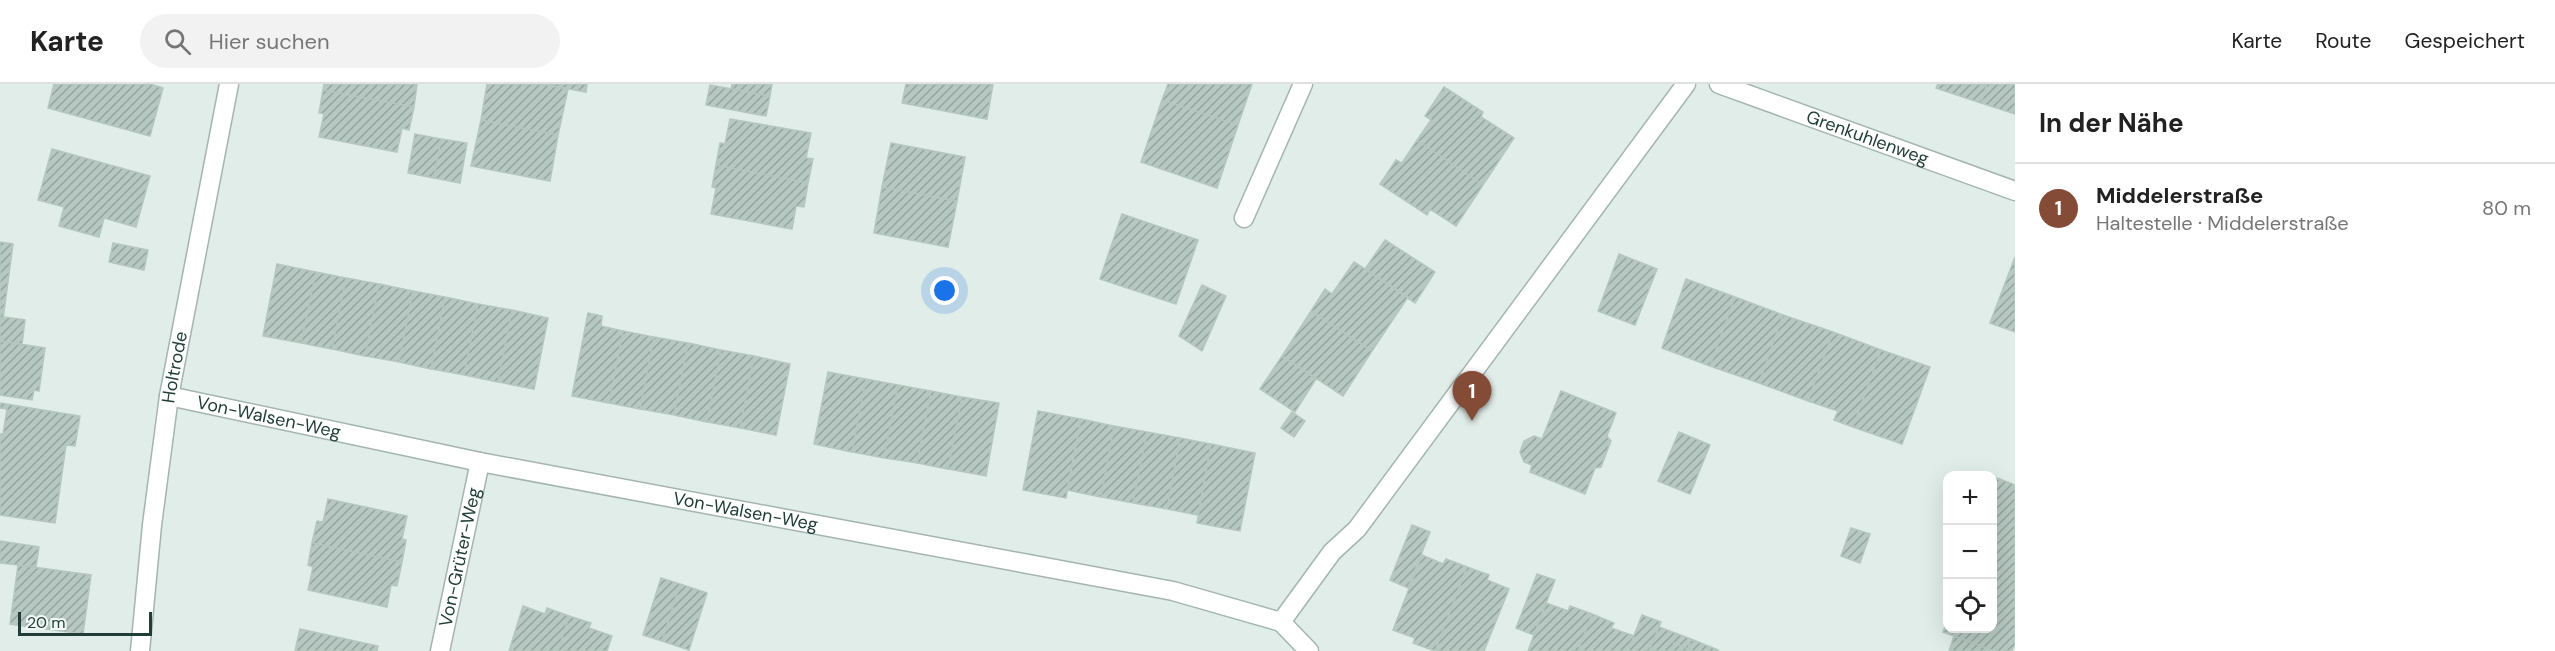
<!DOCTYPE html>
<html lang="de">
<meta charset="utf-8">
<style>
:root{--surface:#fff;--page:#f2f2f2;--text:#222;--muted:#767676;--line:#e0e0e0;--accent:#844b37}
body{margin:0;font-family:"DM Sans",sans-serif;background:var(--page);color:var(--text)}
.controls{position:absolute;right:18px;bottom:18px;display:grid;overflow:hidden;border-radius:12px;box-shadow:0 6px 24px #0002}
.controls button{width:54px;height:54px;display:grid;place-items:center;padding:0;border:0;border-bottom:2px solid var(--line);background:var(--surface);color:var(--text);font:30px sans-serif}
.scale{position:absolute;left:18px;bottom:15px;width:134px;box-sizing:border-box;padding-left:6px;border:3px solid #203e37;border-top:0;font-size:16px;line-height:21px;white-space:nowrap;color:#203e37;-webkit-text-stroke:4px #f2f9f5;paint-order:stroke}
.you{position:absolute;left:945px;top:207px;width:21px;height:21px;margin:-15px;border:4px solid #fff;border-radius:50%;background:#1a73e8;box-shadow:0 0 0 9px #1a73e833}
.badge{display:grid;place-items:center;width:39px;height:39px;border-radius:50%;background:var(--accent);color:#fff;font-size:20px;font-weight:700}
.pin{position:absolute;translate:-50% -50px;filter:drop-shadow(0 2px 3px #0008)}
.pin::after{content:'';position:absolute;top:32px;width:21px;height:18px;background:inherit;clip-path:polygon(0 0,100% 0,50% 100%)}
.list{margin:0;padding:0;list-style:none}
h2{display:flex;justify-content:space-between;align-items:center;height:78px;margin:0;padding:0 24px;font-size:26px}
h2 small{font-size:20px;font-weight:400;color:var(--muted)}
.list li{display:grid;grid-template-columns:39px 1fr auto;gap:18px;align-items:center;box-sizing:border-box;height:90px;padding:0 24px;border-top:2px solid var(--line)}
.list b{display:block;font-size:22px;white-space:nowrap}
.list p{margin:0;font-size:20px;white-space:nowrap;color:var(--muted)}
.list em{font-size:20px;font-style:normal;color:var(--muted)}
.icon{flex:none;width:33px;height:33px;fill:none;stroke:currentColor;stroke-width:2;stroke-linecap:round;stroke-linejoin:round}
.map{position:relative;flex:none;width:2015px;height:567px;overflow:hidden}
header{display:flex;align-items:center;gap:36px;box-sizing:border-box;height:84px;padding:0 30px;background:var(--surface);border-bottom:2px solid var(--line)}
header strong{font-size:28px}
nav{display:flex;gap:33px;margin-inline-start:auto;font-size:21px}
.search{width:420px;height:54px;background:var(--page);display:flex;align-items:center;gap:15px;box-sizing:border-box;padding:0 21px;border-radius:33px;color:var(--muted);font-size:22px}
main{display:flex}
aside{flex:1;background:var(--surface)}
.map>svg:first-child{display:block}
.building{fill:url(#building-hatch);stroke:#b3c7bf;stroke-width:1.5}
.lines{fill:none;stroke-linecap:round;stroke-linejoin:round}
.lane-casing{stroke:#a3b5af;stroke-width:21}
.street-casing{stroke:#a3b5af;stroke-width:21}
.lane{stroke:#fff;stroke-width:18}
.street{stroke:#fff;stroke-width:18}
.labels{text-anchor:middle;stroke-width:4.5;stroke-linejoin:round;paint-order:stroke}
.street-label{font-size:18px;fill:#203e37;stroke:#f2f9f5}
</style>
<header>
<strong>Karte</strong>
<div class="search"><svg class="icon" aria-label="search" viewBox="0 0 24 24"><circle cx="10" cy="10" r="6"/><path d="M15 15l6 6"/></svg>Hier suchen</div>
<nav><a>Karte</a><a>Route</a><a>Gespeichert</a></nav>
</header>
<main>
<div class="map">
<svg width="2015" height="567" viewBox="0 0 2015 567">
<defs>
<pattern id="building-hatch" width="6" height="6" patternUnits="userSpaceOnUse" patternTransform="scale(1.5)"><rect width="6" height="6" fill="#b6c8c1"/><path d="M-1 1l2-2M0 6l6-6M5 7l2-2" fill="none" stroke="#94a49e"/></pattern>
</defs>
<rect width="100%" height="100%" fill="#e1ede8"/>
<path class="building" d="M 54,0 L 150,0 L 163,4 L 150,52 L 48,24 Z
M 324,0 L 417,0 L 414,23 L 323,6 Z
M 487,0 L 542,0 L 568,5 L 558,51 L 481,36 Z
M 542,0 L 587,0 L 586,8 Z
M 732,0 L 772,0 L 770,12 L 731,5 Z
M 906,0 L 993,0 L 987,35 L 902,19 Z
M 1168,0 L 1252,0 L 1238,41 L 1162,16 Z
M 1938,0 L 1987,0 L 1981,19 L 1936,4 Z
M 1987,0 L 2015,0 L 2015,30 L 1981,19 Z
M 710,1 L 770,12 L 766,32 L 706,21 Z
M 1444,3 L 1483,28 L 1481,33 L 1514,54 L 1483,101 L 1417,56 L 1431,36 L 1425,32 Z
M 323,6 L 414,23 L 409,46 L 402,44 L 397,68 L 319,53 L 324,30 L 319,29 Z
M 1162,16 L 1238,41 L 1217,104 L 1141,78 Z
M 730,35 L 811,49 L 806,74 L 813,75 L 808,99 L 716,81 L 720,59 L 725,60 Z
M 481,36 L 558,51 L 550,97 L 471,82 Z
M 415,50 L 441,55 L 434,94 L 408,89 Z
M 441,55 L 467,59 L 460,99 L 434,94 Z
M 1417,56 L 1483,101 L 1456,142 L 1430,125 L 1427,131 L 1380,100 L 1396,76 L 1402,79 Z
M 891,59 L 965,73 L 957,117 L 882,103 Z
M 52,65 L 150,92 L 136,143 L 104,134 L 99,153 L 59,142 L 64,123 L 38,116 Z
M 716,81 L 808,99 L 804,123 L 796,122 L 792,145 L 711,130 L 716,104 L 712,103 Z
M 882,103 L 957,117 L 948,163 L 874,149 Z
M 1122,130 L 1198,156 L 1176,220 L 1100,195 Z
M 1385,156 L 1435,188 L 1415,219 L 1365,185 Z
M 0,158 L 13,160 L 3,235 L 0,234 Z
M 113,159 L 148,166 L 144,186 L 109,178 Z
M 1619,170 L 1657,185 L 1635,241 L 1598,227 Z
M 2015,173 L 2015,248 L 1990,239 Z
M 1354,178 L 1408,213 L 1372,267 L 1311,227 L 1325,205 L 1332,210 Z
M 277,180 L 316,188 L 301,259 L 263,252 Z
M 316,188 L 346,194 L 332,265 L 301,259 Z
M 346,194 L 379,200 L 365,272 L 332,265 Z
M 1686,195 L 1735,213 L 1710,282 L 1662,264 Z
M 379,200 L 413,207 L 399,278 L 365,272 Z
M 1202,201 L 1226,212 L 1202,267 L 1179,252 Z
M 413,207 L 445,213 L 431,285 L 399,278 Z
M 445,213 L 478,220 L 464,291 L 431,285 Z
M 1735,213 L 1783,231 L 1759,299 L 1710,282 Z
M 478,220 L 512,226 L 498,298 L 464,291 Z
M 512,226 L 548,234 L 534,305 L 498,298 Z
M 1311,227 L 1372,267 L 1343,312 L 1282,272 Z
M 588,229 L 602,232 L 601,242 L 623,247 L 609,319 L 572,312 Z
M 1783,231 L 1833,248 L 1808,317 L 1759,299 Z
M 4,233 L 25,236 L 22,260 L 0,257 L 0,234 Z
M 623,247 L 654,253 L 640,325 L 609,319 Z
M 1833,248 L 1881,266 L 1853,343 L 1834,336 L 1838,327 L 1808,317 Z
M 654,253 L 688,259 L 674,331 L 640,325 Z
M 0,257 L 45,264 L 39,307 L 34,306 L 32,316 L 0,311 Z
M 688,259 L 721,266 L 707,338 L 674,331 Z
M 721,266 L 754,272 L 740,344 L 707,338 Z
M 1881,266 L 1930,283 L 1902,360 L 1853,343 Z
M 754,272 L 790,280 L 776,351 L 740,344 Z
M 1282,272 L 1316,295 L 1295,328 L 1260,305 Z
M 828,288 L 866,295 L 852,368 L 814,360 Z
M 866,295 L 898,301 L 884,374 L 852,368 Z
M 898,301 L 931,307 L 917,379 L 884,374 Z
M 931,307 L 962,313 L 948,385 L 917,379 Z
M 1561,307 L 1616,329 L 1607,352 L 1611,357 L 1601,383 L 1595,384 L 1585,410 L 1530,388 L 1532,381 L 1524,378 L 1520,368 L 1524,357 L 1534,352 L 1542,355 Z
M 962,313 L 999,319 L 986,392 L 948,385 Z
M 0,319 L 80,332 L 75,362 L 66,361 L 55,439 L 0,431 L 0,350 L 3,350 L 7,325 L 0,324 Z
M 1038,327 L 1081,335 L 1066,414 L 1023,406 Z
M 1292,328 L 1305,337 L 1294,353 L 1281,344 Z
M 1081,335 L 1114,342 L 1101,413 L 1067,406 Z
M 1114,342 L 1147,348 L 1133,419 L 1101,413 Z
M 1147,348 L 1180,354 L 1167,425 L 1133,419 Z
M 1679,348 L 1710,361 L 1690,410 L 1658,397 Z
M 1180,354 L 1211,360 L 1198,431 L 1167,425 Z
M 1211,360 L 1255,369 L 1240,447 L 1197,439 Z
M 1997,394 L 2015,401 L 2015,560 L 2012,567 L 1995,567 L 1943,548 L 1948,535 L 1948,544 L 1992,544 L 1992,408 Z
M 328,415 L 407,432 L 402,455 L 406,456 L 402,478 L 312,459 L 317,437 L 323,438 Z
M 1412,441 L 1430,448 L 1408,504 L 1390,496 Z
M 1851,444 L 1870,450 L 1860,479 L 1841,472 Z
M 0,457 L 39,463 L 36,483 L 0,479 Z
M 312,459 L 402,478 L 397,502 L 391,501 L 387,523 L 308,506 L 313,483 L 308,481 Z
M 1422,471 L 1443,480 L 1446,475 L 1467,483 L 1435,567 L 1413,559 L 1415,554 L 1393,546 Z
M 18,481 L 91,491 L 83,550 L 10,540 Z
M 1467,483 L 1489,491 L 1487,496 L 1509,505 L 1484,567 L 1435,567 Z
M 1537,490 L 1555,496 L 1534,551 L 1516,544 Z
M 661,494 L 680,500 L 662,557 L 643,551 Z
M 680,500 L 707,509 L 689,566 L 662,557 Z
M 1546,519 L 1568,527 L 1570,522 L 1592,530 L 1578,567 L 1528,567 Z
M 523,522 L 545,530 L 547,524 L 569,532 L 558,567 L 509,567 Z
M 1592,530 L 1614,539 L 1611,544 L 1634,552 L 1628,567 L 1578,567 Z
M 1642,531 L 1661,538 L 1659,543 L 1649,567 L 1628,567 Z
M 569,532 L 591,539 L 589,544 L 612,552 L 607,567 L 558,567 Z
M 1659,543 L 1691,555 L 1688,565 L 1674,559 L 1671,567 L 1649,567 Z
M 300,545 L 378,562 L 377,567 L 295,567 Z
M 1954,552 L 1995,567 L 1949,567 Z
M 1691,555 L 1718,566 L 1718,567 L 1671,567 L 1674,559 L 1688,565 Z"/>
<g class="lines">
<g class="lane-casing">
<path id="lane" d="M 1244,134 L 1303,0"/>
</g>
<g class="street-casing">
<g id="street">
<path id="s1" d="M 1719,0 L 2015,107"/>
<path id="s2" d="M 169,312 L 480,378 L 1173,507 L 1281,538 L 1309,567"/>
<path d="M 1281,538 L 1332,468 L 1357,445 L 1686,0"/>
<path id="s3" d="M 140,567 L 152,441 L 169,312 L 229,0"/>
<path id="s4" d="M 440,567 L 480,378"/>
</g>
</g>
<use href="#lane" class="lane"/>
<use href="#street" class="street"/>
</g>
<g class="labels">
<g class="street-label">
<text dy="6" stroke="none"><textPath href="#s1" startOffset="158">Grenkuhlenweg</textPath></text>
<text dy="6" stroke="none"><textPath href="#s3" startOffset="286">Holtrode</textPath></text>
<text dy="6" stroke="none"><textPath href="#s2" startOffset="102">Von-Walsen-Weg</textPath></text>
<text dy="6" stroke="none"><textPath href="#s2" startOffset="588">Von-Walsen-Weg</textPath></text>
<text dy="6" stroke="none"><textPath href="#s4" startOffset="96">Von-Grüter-Weg</textPath></text>
</g>
</g>
</svg>
<div class="controls">
<button>+</button>
<button>−</button>
<button><svg class="icon" aria-label="locate" viewBox="0 0 24 24"><circle cx="12" cy="12" r="6"/><path d="M12 2v4M12 18v4M2 12h4M18 12h4"/></svg></button>
</div>
<div class="scale">20 m</div>
<div class="you"></div>
<div class="pin badge" style="left:1472px;top:337px">1</div>
</div>
<aside>
<h2>In der Nähe<small></small></h2>
<ul class="list">
<li><span class="badge">1</span><div><b>Middelerstraße</b><p>Haltestelle · Middelerstraße</p></div><em>80 m</em></li>
</ul>
</aside>
</main>
